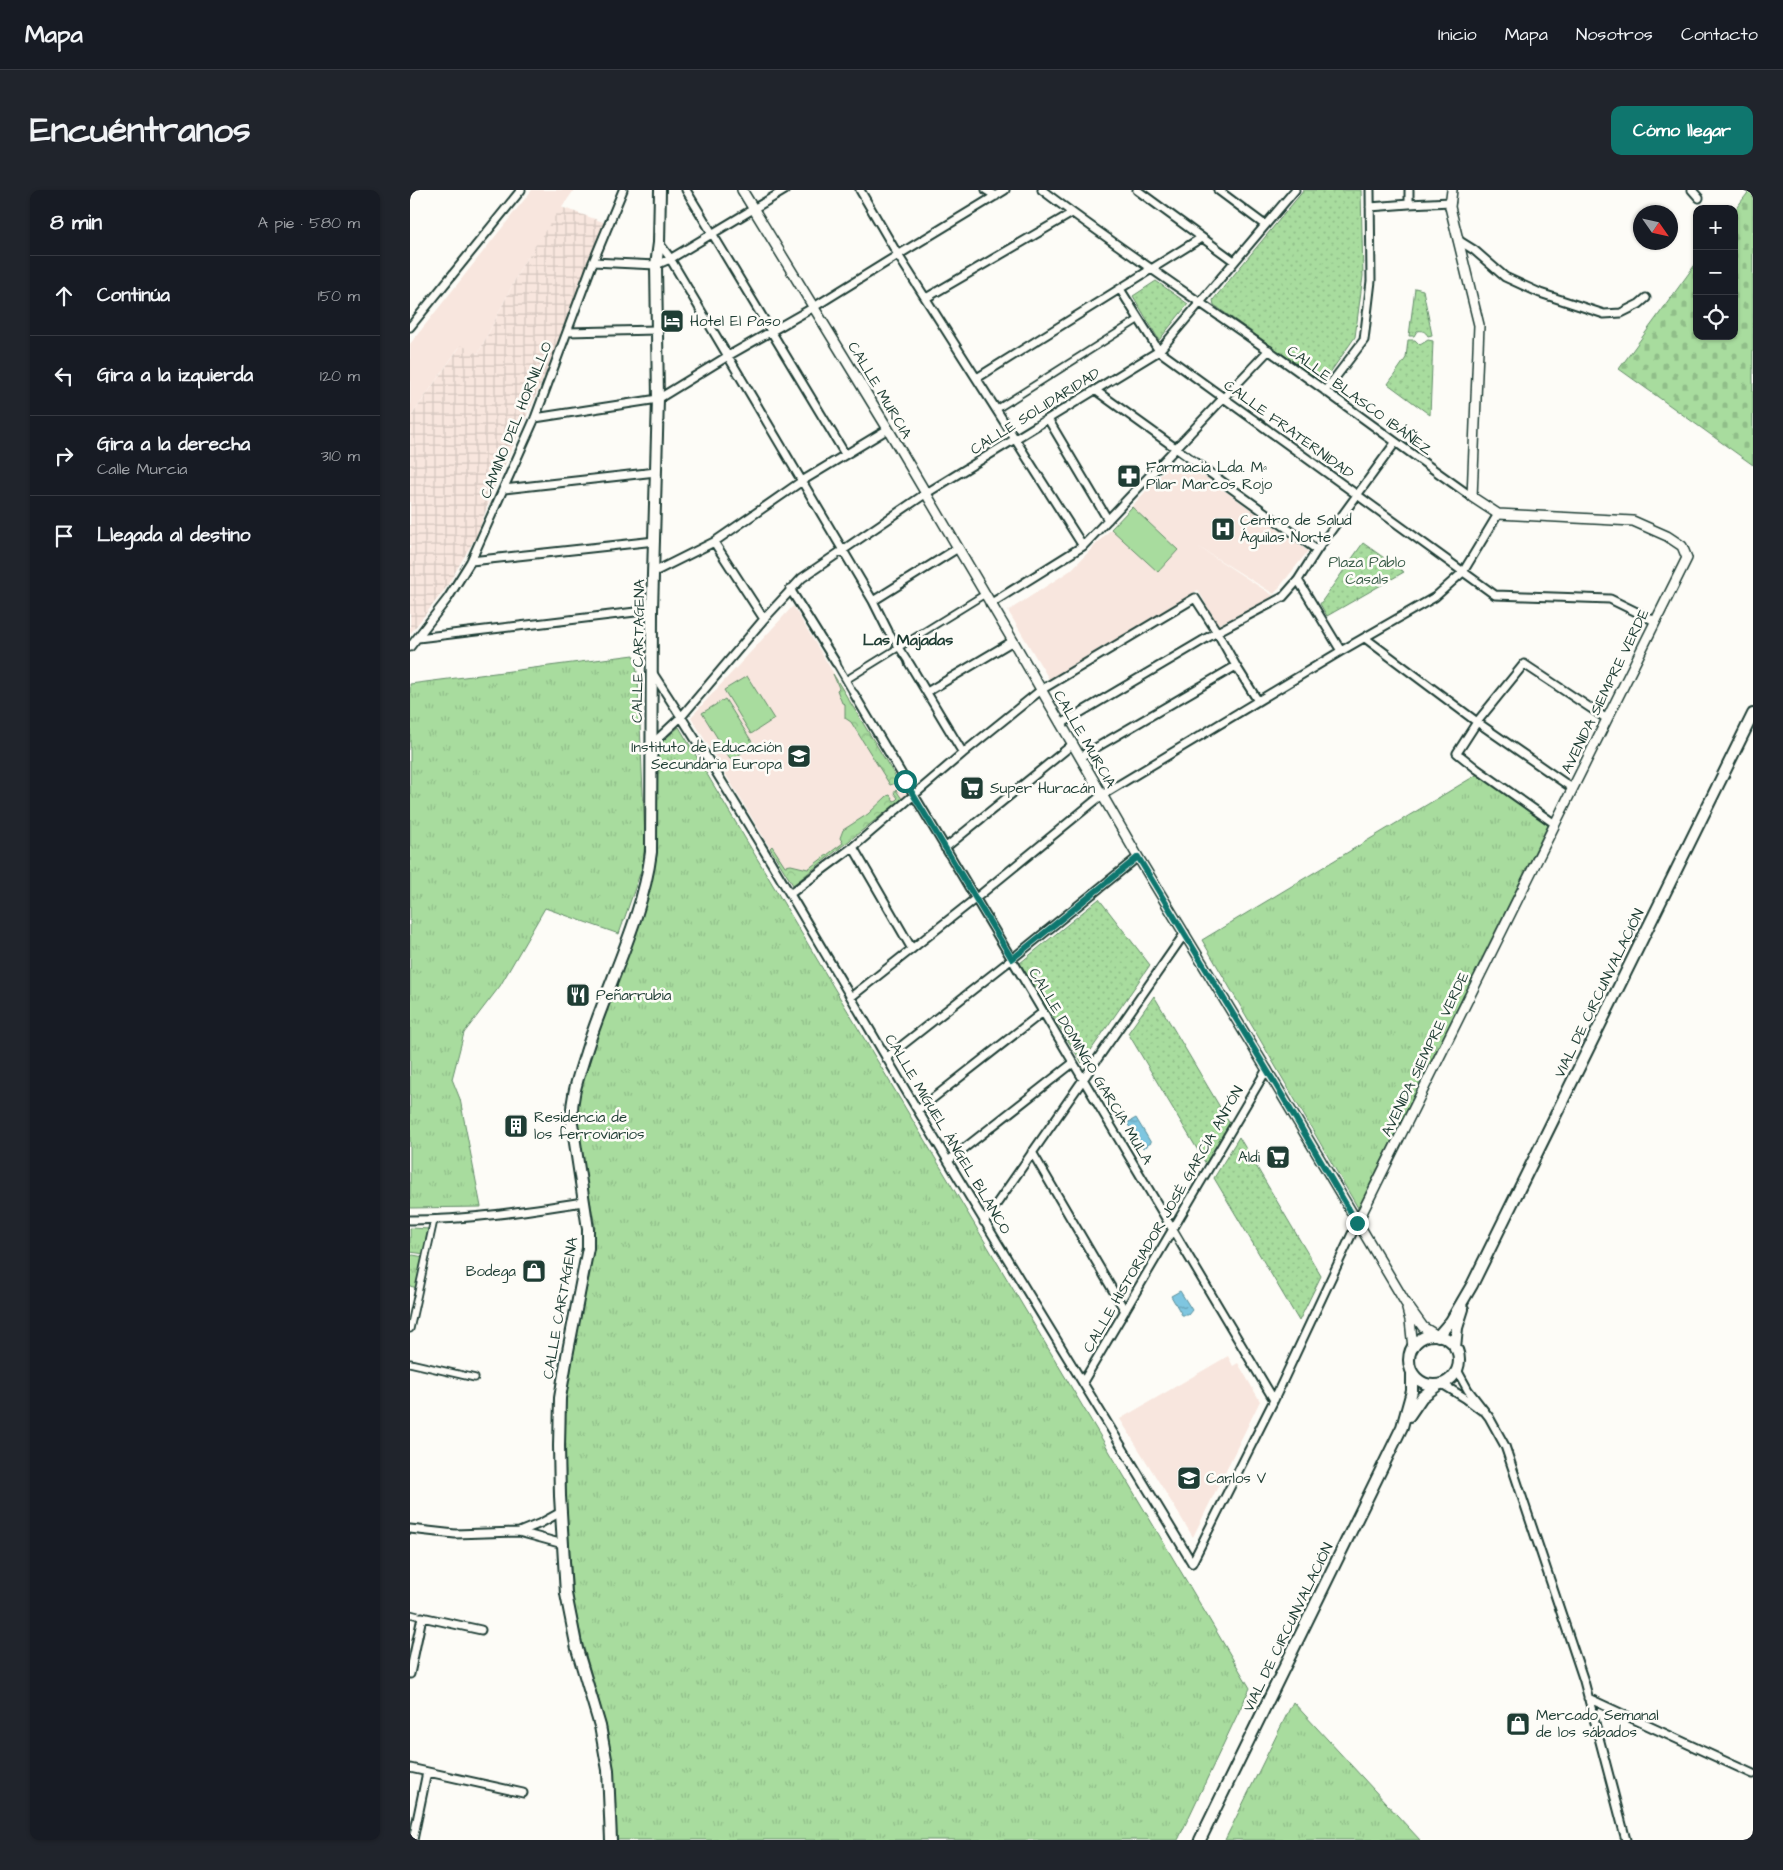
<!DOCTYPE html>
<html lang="es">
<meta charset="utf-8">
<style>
:root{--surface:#171b24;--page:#20242c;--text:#f1f3f6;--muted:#9ea1a6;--line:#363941;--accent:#0f766e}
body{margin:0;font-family:"Architects Daughter",sans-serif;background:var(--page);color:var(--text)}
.controls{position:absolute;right:15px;top:15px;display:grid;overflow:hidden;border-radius:10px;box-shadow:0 1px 4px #0004}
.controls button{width:45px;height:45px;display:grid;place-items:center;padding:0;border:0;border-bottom:1px solid var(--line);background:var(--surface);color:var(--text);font:25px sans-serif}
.compass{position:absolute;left:1223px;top:15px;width:45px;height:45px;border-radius:50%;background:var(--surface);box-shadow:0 1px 4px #0004;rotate:124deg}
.stop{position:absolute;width:15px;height:15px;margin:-11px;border:4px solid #0f766e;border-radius:50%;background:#fff}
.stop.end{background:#0f766e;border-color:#fff;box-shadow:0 1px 5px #0008}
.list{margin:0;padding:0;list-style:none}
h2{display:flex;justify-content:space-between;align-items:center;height:65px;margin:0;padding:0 20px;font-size:21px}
h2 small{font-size:16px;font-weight:400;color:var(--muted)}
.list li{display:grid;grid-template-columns:32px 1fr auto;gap:15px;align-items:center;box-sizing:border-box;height:80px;padding:0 20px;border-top:1px solid var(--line)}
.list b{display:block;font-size:19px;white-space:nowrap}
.list p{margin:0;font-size:16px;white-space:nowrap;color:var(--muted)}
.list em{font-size:16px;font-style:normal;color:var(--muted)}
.icon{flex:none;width:28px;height:28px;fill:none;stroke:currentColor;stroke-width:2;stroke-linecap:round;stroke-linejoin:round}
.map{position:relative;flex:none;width:1343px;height:1650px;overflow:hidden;border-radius:10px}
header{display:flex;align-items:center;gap:30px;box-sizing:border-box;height:70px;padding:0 25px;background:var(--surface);border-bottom:1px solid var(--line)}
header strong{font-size:24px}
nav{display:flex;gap:28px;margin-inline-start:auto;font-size:18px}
.intro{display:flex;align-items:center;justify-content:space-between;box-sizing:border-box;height:120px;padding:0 30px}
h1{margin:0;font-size:35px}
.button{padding:12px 22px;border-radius:10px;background:var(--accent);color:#fff;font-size:18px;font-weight:700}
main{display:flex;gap:30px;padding:0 30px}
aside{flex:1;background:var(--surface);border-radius:10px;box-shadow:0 1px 4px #0004}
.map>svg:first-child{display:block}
.built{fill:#f8e6de}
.industrial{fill:url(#industrial-grid)}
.grass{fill:url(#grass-tufts);stroke:#648c69}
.forest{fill:url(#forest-crowns);stroke:#648c69}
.cemetery{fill:url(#cemetery-stones);stroke:#648c69}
.park{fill:url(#park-dots);stroke:#648c69}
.pitch{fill:#a8dc9e;stroke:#648c69}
.water{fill:url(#water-ripples);stroke:#598f9b}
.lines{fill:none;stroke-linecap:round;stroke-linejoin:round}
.pedestrian-casing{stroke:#1f3d34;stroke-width:9}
.minor-casing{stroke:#1f3d34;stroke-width:11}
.tertiary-casing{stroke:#1f3d34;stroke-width:12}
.secondary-casing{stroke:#1f3d34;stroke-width:14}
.pedestrian{stroke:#fdfcf7;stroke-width:5.5}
.minor{stroke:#fdfcf7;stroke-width:7}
.tertiary{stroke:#fdfcf7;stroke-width:9}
.secondary{stroke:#fdfcf7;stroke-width:10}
.route{stroke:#0f766e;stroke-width:6}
.labels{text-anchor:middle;stroke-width:5;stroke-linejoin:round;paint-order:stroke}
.poi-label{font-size:15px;fill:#1f3d34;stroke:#fdfcf7;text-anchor:start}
.street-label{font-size:15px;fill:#1f3d34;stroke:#fdfcf7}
.park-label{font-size:15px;fill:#3a5d49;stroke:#fdfcf7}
.neighbourhood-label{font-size:16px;font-weight:bold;fill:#1f3d34;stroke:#fdfcf7}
</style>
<header>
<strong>Mapa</strong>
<nav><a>Inicio</a><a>Mapa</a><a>Nosotros</a><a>Contacto</a></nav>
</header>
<div class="intro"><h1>Encuéntranos</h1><a class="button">Cómo llegar</a></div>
<main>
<aside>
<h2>8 min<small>A pie · 580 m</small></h2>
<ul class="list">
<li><svg class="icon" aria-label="ahead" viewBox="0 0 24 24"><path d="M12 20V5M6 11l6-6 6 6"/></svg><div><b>Continúa</b></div><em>150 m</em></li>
<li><svg class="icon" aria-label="left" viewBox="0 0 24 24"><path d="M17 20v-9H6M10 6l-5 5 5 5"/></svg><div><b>Gira a la izquierda</b></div><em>120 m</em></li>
<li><svg class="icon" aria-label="right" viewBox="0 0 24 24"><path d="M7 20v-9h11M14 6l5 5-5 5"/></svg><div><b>Gira a la derecha</b><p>Calle Murcia</p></div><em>310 m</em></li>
<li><svg class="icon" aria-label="arrive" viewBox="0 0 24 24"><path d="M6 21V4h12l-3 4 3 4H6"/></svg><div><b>Llegada al destino</b></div></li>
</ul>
</aside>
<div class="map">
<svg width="1343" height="1650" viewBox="0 0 1343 1650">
<defs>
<pattern id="industrial-grid" width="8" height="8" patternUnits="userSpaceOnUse" patternTransform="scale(1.25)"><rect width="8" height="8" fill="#f8e6de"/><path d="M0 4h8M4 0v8" fill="none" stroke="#d4c6bf"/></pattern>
<pattern id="grass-tufts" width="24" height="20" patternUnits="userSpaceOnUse" patternTransform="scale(1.25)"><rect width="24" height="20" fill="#a8dc9e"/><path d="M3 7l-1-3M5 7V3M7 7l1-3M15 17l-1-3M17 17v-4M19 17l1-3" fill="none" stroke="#90be89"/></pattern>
<pattern id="forest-crowns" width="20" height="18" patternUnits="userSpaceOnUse" patternTransform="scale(1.25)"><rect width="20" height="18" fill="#a8dc9e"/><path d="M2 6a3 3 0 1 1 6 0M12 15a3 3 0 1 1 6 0" fill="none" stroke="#90be89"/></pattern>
<pattern id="cemetery-stones" width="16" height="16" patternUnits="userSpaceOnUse" patternTransform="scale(1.25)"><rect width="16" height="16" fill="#a8dc9e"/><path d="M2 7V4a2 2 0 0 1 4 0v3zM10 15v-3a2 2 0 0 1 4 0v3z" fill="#90be89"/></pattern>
<pattern id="park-dots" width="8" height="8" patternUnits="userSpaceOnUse" patternTransform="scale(1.25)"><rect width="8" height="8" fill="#a8dc9e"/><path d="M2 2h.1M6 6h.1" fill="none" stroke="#90be89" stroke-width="1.8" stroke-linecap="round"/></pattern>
<pattern id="water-ripples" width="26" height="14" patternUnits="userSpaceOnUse" patternTransform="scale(1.25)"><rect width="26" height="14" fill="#7fc6e0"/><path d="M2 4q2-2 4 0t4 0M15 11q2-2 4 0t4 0" fill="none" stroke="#67a2b6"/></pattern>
</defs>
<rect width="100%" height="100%" fill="#fdfcf7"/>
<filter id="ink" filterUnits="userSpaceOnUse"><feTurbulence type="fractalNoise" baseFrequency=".02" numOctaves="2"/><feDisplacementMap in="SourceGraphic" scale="10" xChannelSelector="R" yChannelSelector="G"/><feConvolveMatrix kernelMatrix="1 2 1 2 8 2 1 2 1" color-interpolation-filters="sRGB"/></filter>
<g filter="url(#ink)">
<path class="built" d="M 122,0 L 164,0 L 113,74 L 68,164 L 50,156 L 0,228 L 0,154 Z
M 779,275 L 898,361 L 864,404 L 787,356 L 864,406 L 808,435 L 788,400 L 639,489 L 598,421 L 661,380 L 701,339 L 757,278 Z
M 383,416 L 497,605 L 383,696 L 281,527 Z
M 818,1166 L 823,1176 L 828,1173 L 850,1211 L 783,1347 L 710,1229 Z"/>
<path class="industrial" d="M 151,17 L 196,33 L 137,181 L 84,298 L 67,345 L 36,398 L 0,444 L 0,228 L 51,155 L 68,164 L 113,74 Z"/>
<path class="grass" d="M 224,465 L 228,488 L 235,649 L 233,675 L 209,744 L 135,718 L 90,796 L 54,843 L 42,889 L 50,909 L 71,1017 L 0,1018 L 0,494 Z
M 269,537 L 840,1498 L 768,1650 L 207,1650 L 203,1578 L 197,1539 L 172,1451 L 163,1408 L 153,1262 L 155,1215 L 170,1126 L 181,1079 L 185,1036 L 175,985 L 168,938 L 168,911 L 174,880 L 230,730 L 240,697 L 247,665 L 248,564 L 251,552 Z
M 1068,584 L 1138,635 L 948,1018 L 792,750 Z
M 0,1038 L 20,1039 L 15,1064 L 0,1062 Z
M 3,1065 L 14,1067 L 7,1098 L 0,1096 L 0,1066 Z
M 883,1512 L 1010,1650 L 815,1650 Z"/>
<path class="forest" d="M 423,484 L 487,589 L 486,593 L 480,595 L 441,532 L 435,528 L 435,514 L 432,513 L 427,500 L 429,498 Z
M 486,600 L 492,609 L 383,695 L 360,658 L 362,656 L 375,676 L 381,675 L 398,679 L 433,653 L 430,648 L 433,640 L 458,624 L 477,606 L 480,605 L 484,611 L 486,610 L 488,608 L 484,603 Z"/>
<path class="cemetery" d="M 1340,0 L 1343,0 L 1343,275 L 1209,179 L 1287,72 L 1287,146 L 1324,146 L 1324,21 Z"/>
<path class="park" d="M 894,0 L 951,0 L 953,86 L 945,147 L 917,187 L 909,190 L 804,115 L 803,110 Z
M 746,91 L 778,114 L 749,150 L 723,106 Z
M 1005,98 L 1013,100 L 1022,145 L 1018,146 C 1015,141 1012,140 1007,141 L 1004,146 L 999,146 Z
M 998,150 L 1005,150 L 1010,155 L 1018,150 L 1023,151 L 1020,225 L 978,194 L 996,168 Z
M 953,353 L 994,382 L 917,426 L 910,414 Z
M 689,709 L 740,775 L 672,873 L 610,773 Z
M 744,806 L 820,934 L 796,974 L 718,843 Z
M 829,947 L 911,1086 L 889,1131 L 804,988 Z"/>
<path class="pitch" d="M 722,317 L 768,360 L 748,382 L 701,339 Z
M 337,486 L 364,529 L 341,544 L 314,500 Z
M 315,509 L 344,555 L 321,570 L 292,523 Z"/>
<path class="water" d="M 726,928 L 741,953 L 733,958 L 717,933 Z
M 770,1101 L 782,1120 L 778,1125 L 772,1125 L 761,1106 Z"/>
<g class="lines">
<g class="pedestrian-casing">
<path id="pedestrian" d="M 587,219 L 729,129
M 478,441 L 499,473
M 426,473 L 444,504
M 436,490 L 575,404
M 0,1139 L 24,1030
M 0,1173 L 65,1188
M 0,1424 L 12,1427"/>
</g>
<g class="minor-casing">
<path id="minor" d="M 276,0 L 435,264
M 576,0 L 586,6
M 595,0 L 488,65 L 673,356
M 632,0 C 708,58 789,111 868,167 C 933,213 997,261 1062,307
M 727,0 L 824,71
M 808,0 L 855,35
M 1282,0 L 1289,8
M 999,14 L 1041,12
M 960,17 L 999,14 L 999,0
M 1048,50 L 1064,60 L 1095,87 L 1130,103 L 1194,124 L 1211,123 L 1229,114 L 1236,108
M 249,53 L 258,65 L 463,411 L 478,441
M 183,72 L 246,75 L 260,69 L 375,0
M 710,99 L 749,161 L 1085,405 L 1200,409 L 1245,431
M 516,108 L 662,23
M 0,137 L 111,0
M 157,142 L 247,140
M 567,188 L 791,48
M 685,200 L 907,360
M 915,201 L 954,150 L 961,91 L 960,0
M 125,228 L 248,209 L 318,166 L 404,117 L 488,65 L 450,0
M 638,229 L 698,330
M 94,299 L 246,282
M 304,352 L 354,429
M 61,371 L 245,351
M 244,382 L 304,352 L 392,291 L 478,239
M 888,390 L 931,461
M 380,399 L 426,473
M 463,411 L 548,358
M 580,414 L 673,356 L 859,160
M 8,448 L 242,420
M 955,448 L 1067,532 L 1162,598
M 0,457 L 38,408 L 61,371 L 125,228 L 183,72 L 213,0
M 499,473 L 553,563
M 826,476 L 848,511
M 242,482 C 325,608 400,738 476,867 C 576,1037 681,1204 782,1373
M 517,502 L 603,451
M 444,504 L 864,1210
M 651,534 L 807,442 L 826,476 L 670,567
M 241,555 L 272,526 L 354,429 L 392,388 L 515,304 L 749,161 L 885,0
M 1145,634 L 1067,579 L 1047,563 L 1067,532 L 1114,474 L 1197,529
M 443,657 L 502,759
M 535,658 L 663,554
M 380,704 L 443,657 L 553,563 L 631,500 L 785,408 L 807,442 L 873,407 L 888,390 L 907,360 L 985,253
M 441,807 L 565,709 L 692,605 L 931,461 L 1025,407 L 1053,382 L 1088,324
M 476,868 L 602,769 L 728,667
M 508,920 L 633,822
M 622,962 L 715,1121
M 538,971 L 663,873
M 0,1030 C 58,1030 116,1021 173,1012
M 574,1032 L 775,743
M 1047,1180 L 1058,1200 L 1079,1227 L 1095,1256 L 1174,1491 L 1216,1650
M 673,1192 L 857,879
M 1032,1194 L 1055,1208 L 1071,1220
M 0,1339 L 45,1344 L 109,1342 L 153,1354
M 109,1342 L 131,1333 L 151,1322
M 782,1373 L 864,1210 L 947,1033
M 0,1484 L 12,1427 L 71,1440
M 1178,1508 L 1343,1584
M 0,1578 L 113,1603
M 3,1650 L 17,1582"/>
</g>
<g class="tertiary-casing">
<path id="tertiary" d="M 332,0 L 478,239 L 603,451 L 728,667 L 866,895 L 995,1112 L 1013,1137 L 1026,1145
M 947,1033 L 1277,368 L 1272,356 L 1257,346 L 1223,331 L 1088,324 L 1062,307 L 1069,135 L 1040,17 L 1042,0
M 997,1119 L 1000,1130 L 1003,1158"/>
</g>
<g class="secondary-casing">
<path id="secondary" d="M999 1170a25 25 0 1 1 50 0a25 25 0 1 1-50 0Z
M 1028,1146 L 1041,1131 L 1062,1095 L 1343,524
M 1045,1158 L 1047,1138 L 1053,1119
M 999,1226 L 1012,1207 L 1028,1195
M 201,1650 L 198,1580 L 190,1536 L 167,1459 L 156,1404 L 150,1306 L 149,1256 L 150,1208 L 157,1166 L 178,1058 L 178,1039 L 162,933 C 160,908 169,885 176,862 C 196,797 233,729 241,662 L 242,420 L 248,209 L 246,75 L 249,53 L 250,0
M 790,1650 L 992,1237 L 1002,1201 L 1002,1182"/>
</g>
<use href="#pedestrian" class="pedestrian"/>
<use href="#minor" class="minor"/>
<use href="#tertiary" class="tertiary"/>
<use href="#secondary" class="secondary"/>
</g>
</g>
<g class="lines" filter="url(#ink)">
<path class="route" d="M 495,591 L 602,769 L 728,667 L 866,895 L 947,1033"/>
</g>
<defs>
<g id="hotel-square" transform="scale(1.25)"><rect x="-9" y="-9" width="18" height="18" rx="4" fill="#1f3d34" stroke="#fdfcf7"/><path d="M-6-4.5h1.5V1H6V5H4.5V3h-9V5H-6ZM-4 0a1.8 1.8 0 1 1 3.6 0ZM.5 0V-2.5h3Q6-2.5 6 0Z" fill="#fff"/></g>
<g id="pharmacy-square" transform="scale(1.25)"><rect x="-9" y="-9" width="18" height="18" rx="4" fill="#1f3d34" stroke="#fdfcf7"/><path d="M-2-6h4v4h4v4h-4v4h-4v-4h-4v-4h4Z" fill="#fff"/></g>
<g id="hospital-square" transform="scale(1.25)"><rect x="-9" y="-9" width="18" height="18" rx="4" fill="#1f3d34" stroke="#fdfcf7"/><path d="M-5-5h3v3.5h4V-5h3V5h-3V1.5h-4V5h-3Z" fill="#fff"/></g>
<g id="school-square" transform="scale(1.25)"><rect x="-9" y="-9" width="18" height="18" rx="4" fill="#1f3d34" stroke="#fdfcf7"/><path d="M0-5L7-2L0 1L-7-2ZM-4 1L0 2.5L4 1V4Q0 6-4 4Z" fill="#fff"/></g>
<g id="supermarket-square" transform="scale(1.25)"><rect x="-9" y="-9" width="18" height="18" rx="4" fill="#1f3d34" stroke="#fdfcf7"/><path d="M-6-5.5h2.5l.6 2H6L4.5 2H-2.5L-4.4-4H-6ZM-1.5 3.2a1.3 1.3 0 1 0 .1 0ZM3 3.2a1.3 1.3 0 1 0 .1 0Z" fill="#fff"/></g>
<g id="restaurant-square" transform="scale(1.25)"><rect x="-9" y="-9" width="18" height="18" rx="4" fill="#1f3d34" stroke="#fdfcf7"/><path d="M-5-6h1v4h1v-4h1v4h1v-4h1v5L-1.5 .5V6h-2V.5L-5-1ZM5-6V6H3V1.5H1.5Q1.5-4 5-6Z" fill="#fff"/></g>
<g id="building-square" transform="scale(1.25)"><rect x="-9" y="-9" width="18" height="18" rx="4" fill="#1f3d34" stroke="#fdfcf7"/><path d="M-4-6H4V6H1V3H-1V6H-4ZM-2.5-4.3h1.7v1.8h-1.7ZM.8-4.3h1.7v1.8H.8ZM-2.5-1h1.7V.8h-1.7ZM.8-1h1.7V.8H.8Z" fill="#fff"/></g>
<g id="shop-square" transform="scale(1.25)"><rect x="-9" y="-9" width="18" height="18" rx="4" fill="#1f3d34" stroke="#fdfcf7"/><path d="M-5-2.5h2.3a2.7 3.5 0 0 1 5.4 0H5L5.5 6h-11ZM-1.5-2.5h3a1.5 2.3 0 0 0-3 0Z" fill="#fff"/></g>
</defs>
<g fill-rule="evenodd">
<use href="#hotel-square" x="262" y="131"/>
<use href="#pharmacy-square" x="719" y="286"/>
<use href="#hospital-square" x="813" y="339"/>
<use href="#school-square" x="389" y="566"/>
<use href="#supermarket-square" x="562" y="598"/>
<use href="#restaurant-square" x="168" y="805"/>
<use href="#building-square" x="106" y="936"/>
<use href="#supermarket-square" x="868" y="967"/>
<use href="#shop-square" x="124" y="1081"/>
<use href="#school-square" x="779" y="1288"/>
<use href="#shop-square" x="1108" y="1534"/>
</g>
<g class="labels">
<g class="poi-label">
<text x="280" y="136">Hotel El Paso</text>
<text x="736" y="282">Farmacia Lda. Mª<tspan x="736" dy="17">Pilar Marcos Rojo</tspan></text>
<text x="830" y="335">Centro de Salud<tspan x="830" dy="17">Águilas Norte</tspan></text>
<text x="372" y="562" text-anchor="end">Instituto de Educación<tspan x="372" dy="17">Secundaria Europa</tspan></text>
<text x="580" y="603">Super Huracán</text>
<text x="186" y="810">Peñarrubia</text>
<text x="124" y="932">Residencia de<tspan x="124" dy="17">los ferroviarios</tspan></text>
<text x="850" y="972" text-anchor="end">Aldi</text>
<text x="106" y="1086" text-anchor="end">Bodega</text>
<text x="796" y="1293">Carlos V</text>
<text x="1126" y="1530">Mercado Semanal<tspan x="1126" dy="17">de los sábados</tspan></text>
</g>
<g class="street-label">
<text transform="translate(470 200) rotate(59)" y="5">CALLE MURCIA</text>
<text transform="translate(950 210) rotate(36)" y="5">CALLE BLASCO IBÁÑEZ</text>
<text transform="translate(625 221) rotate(-32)" y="5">CALLE SOLIDARIDAD</text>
<text transform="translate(106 230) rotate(-68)" y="5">CAMINO DEL HORNILLO</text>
<text transform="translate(879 239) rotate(36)" y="5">CALLE FRATERNIDAD</text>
<text transform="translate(228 461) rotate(-89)" y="5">CALLE CARTAGENA</text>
<text transform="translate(1195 501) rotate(-64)" y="5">AVENIDA SIEMPRE VERDE</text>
<text transform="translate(675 549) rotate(60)" y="5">CALLE MURCIA</text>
<text transform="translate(1189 803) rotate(-64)" y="5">VIAL DE CIRCUNVALACIÓN</text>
<text transform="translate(1015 864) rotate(-64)" y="5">AVENIDA SIEMPRE VERDE</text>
<text transform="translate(681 876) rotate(59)" y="5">CALLE DOMINGO GARCÍA MULA</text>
<text transform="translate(538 944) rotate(59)" y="5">CALLE MIGUEL ÁNGEL BLANCO</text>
<text transform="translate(753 1029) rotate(-60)" y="5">CALLE HISTORIADOR JOSÉ GARCÍA ANTÓN</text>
<text transform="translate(150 1118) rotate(-80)" y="5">CALLE CARTAGENA</text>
<text transform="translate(878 1437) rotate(-64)" y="5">VIAL DE CIRCUNVALACIÓN</text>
</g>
<g class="park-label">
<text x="957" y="377">Plaza Pablo<tspan x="957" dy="17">Casals</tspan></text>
</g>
<g class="neighbourhood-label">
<text x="498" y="455">Las Majadas</text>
</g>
</g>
</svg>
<div class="controls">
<button>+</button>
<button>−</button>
<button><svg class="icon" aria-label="locate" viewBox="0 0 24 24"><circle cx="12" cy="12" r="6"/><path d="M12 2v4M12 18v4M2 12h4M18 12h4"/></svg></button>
</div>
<svg class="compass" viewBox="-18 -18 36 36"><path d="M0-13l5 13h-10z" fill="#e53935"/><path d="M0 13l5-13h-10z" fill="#9ea1a6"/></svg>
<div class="stop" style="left:495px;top:591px"></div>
<div class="stop end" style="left:947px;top:1033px"></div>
</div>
</main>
